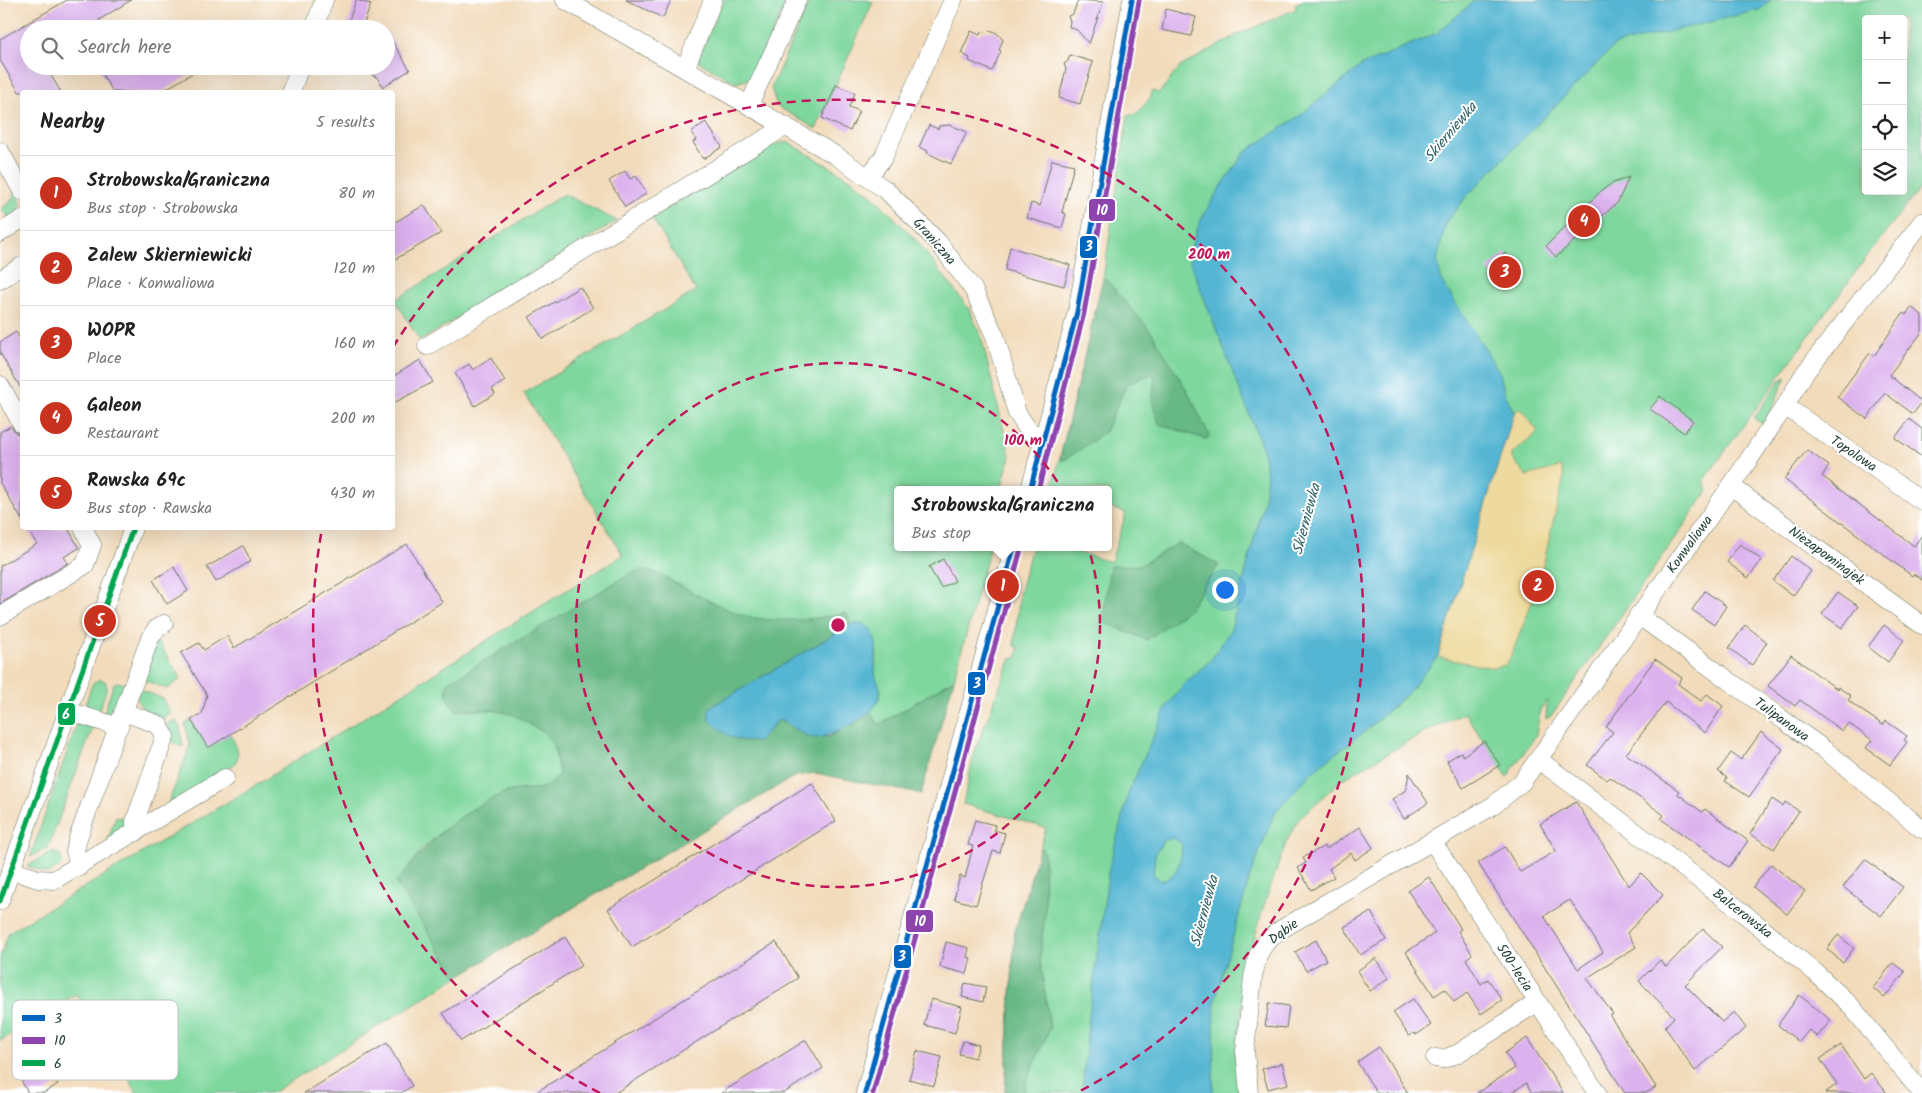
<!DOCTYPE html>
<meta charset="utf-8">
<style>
:root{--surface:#fff;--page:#f2f2f2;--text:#222;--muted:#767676;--line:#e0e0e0;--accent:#c8321e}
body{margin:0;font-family:Kalam,sans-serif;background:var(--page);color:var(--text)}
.controls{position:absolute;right:15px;top:15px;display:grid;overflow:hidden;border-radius:5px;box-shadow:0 5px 20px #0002}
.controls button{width:45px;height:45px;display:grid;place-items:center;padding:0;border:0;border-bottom:1px solid var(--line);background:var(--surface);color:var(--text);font:25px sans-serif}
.you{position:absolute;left:1224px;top:589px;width:18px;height:18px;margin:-12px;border:4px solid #fff;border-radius:50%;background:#1a73e8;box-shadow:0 0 0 8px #1a73e833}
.badge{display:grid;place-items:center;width:32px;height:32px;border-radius:50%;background:var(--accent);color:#fff;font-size:16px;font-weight:700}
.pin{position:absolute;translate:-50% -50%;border:2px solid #fff;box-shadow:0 1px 5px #0006}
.popup{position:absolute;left:894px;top:486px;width:218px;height:65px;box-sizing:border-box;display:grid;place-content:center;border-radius:5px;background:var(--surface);filter:drop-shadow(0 1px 4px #0005);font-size:16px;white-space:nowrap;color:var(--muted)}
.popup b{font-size:19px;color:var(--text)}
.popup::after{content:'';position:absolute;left:50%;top:100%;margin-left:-10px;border:10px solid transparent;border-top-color:var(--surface)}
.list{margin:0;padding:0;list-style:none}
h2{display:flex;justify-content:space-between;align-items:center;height:65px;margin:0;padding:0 20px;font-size:21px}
h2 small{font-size:16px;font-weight:400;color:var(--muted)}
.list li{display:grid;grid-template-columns:32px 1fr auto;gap:15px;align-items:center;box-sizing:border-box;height:75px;padding:0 20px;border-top:1px solid var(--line)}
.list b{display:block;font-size:19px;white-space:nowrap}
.list p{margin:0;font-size:16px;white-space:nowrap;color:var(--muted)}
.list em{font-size:16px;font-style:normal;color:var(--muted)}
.icon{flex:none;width:28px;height:28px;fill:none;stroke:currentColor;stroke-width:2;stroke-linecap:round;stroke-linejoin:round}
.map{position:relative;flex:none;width:1922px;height:1093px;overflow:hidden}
.search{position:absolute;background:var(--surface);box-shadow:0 5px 20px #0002;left:20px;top:20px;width:375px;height:55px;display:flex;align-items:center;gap:12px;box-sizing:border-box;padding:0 18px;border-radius:28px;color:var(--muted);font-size:19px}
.panel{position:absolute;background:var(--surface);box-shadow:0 5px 20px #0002;left:20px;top:90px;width:375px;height:440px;border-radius:5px}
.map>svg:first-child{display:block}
.green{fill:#7ed79d;stroke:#4e8a68;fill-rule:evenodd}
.forest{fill:#66b884;stroke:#427a5c}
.sand{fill:#eeda9e;stroke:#868c69}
.water{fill:#55b6d3;stroke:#3a7a84;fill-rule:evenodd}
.building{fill:#dbb1ee;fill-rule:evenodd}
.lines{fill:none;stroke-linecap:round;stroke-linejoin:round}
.minor-casing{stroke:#697463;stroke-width:19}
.minor{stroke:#fff;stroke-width:18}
.bus-1-casing{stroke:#fff;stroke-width:9}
.bus-2-casing{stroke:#fff;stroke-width:9}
.bus-3-casing{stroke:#fff;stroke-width:9}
.bus-1{stroke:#0065bd;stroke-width:5}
.bus-2{stroke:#8e44ad;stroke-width:5}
.bus-3{stroke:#00a651;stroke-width:5}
.ring{fill:none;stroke:#c2185b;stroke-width:2.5;stroke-dasharray:9 6}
.labels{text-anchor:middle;stroke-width:4;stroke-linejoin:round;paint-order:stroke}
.street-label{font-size:14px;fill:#1f3d34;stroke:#fff}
.water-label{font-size:15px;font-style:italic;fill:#2f6164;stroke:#fff}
.key{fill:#fff;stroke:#bcc5c2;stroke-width:1}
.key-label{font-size:14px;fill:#1f3d34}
.centre{fill:#c2185b;stroke:#fff;stroke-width:2.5}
.ring-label{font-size:15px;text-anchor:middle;font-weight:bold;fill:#c2185b;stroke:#fff;stroke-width:4;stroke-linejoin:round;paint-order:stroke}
.line-badge{stroke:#fff;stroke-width:2}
.badge-label{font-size:14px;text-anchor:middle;font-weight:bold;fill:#fff}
</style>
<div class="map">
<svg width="1922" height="1093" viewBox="0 0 1922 1093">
<rect width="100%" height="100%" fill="#fff"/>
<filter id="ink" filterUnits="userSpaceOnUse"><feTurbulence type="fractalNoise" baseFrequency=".02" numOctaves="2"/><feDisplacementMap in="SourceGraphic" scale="10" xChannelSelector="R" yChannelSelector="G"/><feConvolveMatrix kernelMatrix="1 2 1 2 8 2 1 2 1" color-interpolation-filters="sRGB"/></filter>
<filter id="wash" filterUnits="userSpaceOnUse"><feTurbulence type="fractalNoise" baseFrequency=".0096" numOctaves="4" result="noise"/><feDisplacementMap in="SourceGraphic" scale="20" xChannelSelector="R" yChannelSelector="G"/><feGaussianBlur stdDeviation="1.12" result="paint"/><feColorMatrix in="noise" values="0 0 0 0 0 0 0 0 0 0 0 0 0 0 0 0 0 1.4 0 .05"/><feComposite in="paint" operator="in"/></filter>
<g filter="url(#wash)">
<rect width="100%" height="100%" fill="#f2dbbb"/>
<path class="green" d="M 723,0 L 787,0 L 753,78 L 736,83 L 697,61 Z
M 810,0 L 868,0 L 873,2 L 816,129 L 777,106 L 771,88 Z
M 1304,0 L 1922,0 L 1922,186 L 1876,244 L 1704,480 L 1708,491 L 1551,716 L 1546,719 L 1547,700 L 1540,710 L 1536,735 L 1507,777 L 1465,713 L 1427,731 L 1341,780 L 1298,820 L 1286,843 L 1263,908 L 1249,959 L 1235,1056 L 1242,1093 L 1005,1093 L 1015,931 L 1046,828 L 963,804 L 975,750 L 1011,658 L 1016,659 L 1019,648 L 1014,646 L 1020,591 L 1032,547 L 1061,547 L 1111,562 L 1126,513 L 1108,507 L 1108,490 L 1052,490 L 1103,279 L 1128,115 L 1136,115 L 1151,97 L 1152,91 L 1159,93 L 1180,67 L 1237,35 L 1296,9 L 1295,4 ZM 1866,19 L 1903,19 L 1903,191 L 1866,191 Z
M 788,142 L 852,180 L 875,198 L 917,241 L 969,309 L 981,336 L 1010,456 L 1001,490 L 898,490 L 898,547 L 990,547 L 954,679 L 879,725 L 870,712 L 878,700 L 881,691 L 874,675 L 877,654 L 865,624 L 852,624 L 846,613 C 812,620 772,625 738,614 C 711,604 679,584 652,571 L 456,710 L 492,710 L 512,714 L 545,733 L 554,746 L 559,774 L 553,784 L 542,789 L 523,789 L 442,831 L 420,852 L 397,883 L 457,977 L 272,1093 L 137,1093 L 76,994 L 0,1041 L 0,957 L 9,932 L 258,784 L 623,555 L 524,393 L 696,291 L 652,218 L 772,145 Z
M 15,189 L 21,204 L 18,213 L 9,218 L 1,209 L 12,200 Z
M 564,194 L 617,221 L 420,341 L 395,300 Z
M 1786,377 L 1770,412 L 1762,424 L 1754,418 L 1779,381 Z
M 156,639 L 181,679 L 167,689 L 141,679 Z
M 99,679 L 105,681 L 107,687 L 98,714 L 87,710 L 85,706 L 92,684 Z
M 118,682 L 127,685 L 117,709 L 103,715 L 114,683 Z
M 138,689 L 162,698 L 171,713 L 162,719 C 147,712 134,708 138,689 Z
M 175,720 L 180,727 L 183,747 L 172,742 L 168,724 Z
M 191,720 L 208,747 L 230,734 C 234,742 240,750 237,759 C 232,774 182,798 167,807 L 190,746 L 185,724 Z
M 77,724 L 93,727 L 48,848 L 30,857 Z
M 116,816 L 126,819 L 127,822 L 125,828 L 107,842 Z
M 53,852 L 60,855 L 63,863 L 48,874 L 27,866 Z"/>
<path class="forest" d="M 1103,278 L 1106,279 L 1152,333 L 1188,392 L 1209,435 L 1208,438 L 1205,439 L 1159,424 L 1152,401 L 1155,377 L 1151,374 L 1127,384 L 1105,432 L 1065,460 L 1060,460 Z
M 1178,543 L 1219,565 L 1189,609 L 1147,640 L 1106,623 L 1103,620 L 1110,566 L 1141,565 Z
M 642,570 L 652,571 C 678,584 712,604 739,614 C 772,625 812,620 846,613 L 852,624 L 709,708 L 771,729 L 777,721 L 781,720 L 807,736 L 829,737 L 870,712 L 879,725 L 954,679 L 921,794 L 815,773 L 795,776 L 457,977 L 396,883 C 426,844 458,812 504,793 C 526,785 545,797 559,774 L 554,746 L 545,733 L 512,714 L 492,710 L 456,710 C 447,701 444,693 449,682 L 631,573 Z
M 1040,847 L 1044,852 L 1045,910 L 1040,959 L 1050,1028 L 1025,1085 L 1025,1093 L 1005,1093 L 1015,931 Z"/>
<path class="sand" d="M 1520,408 L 1538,432 L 1512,454 L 1512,458 L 1526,476 L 1561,467 L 1564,476 L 1538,586 L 1511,656 L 1505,665 L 1494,668 L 1437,657 L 1514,413 Z"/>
<path class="water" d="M 1475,0 L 1772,0 L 1759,10 L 1615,45 L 1467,196 L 1446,222 L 1437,260 L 1442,282 L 1500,373 L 1505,394 L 1514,413 L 1438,656 L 1409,692 L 1364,732 L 1314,770 L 1275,812 L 1250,876 L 1215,1000 L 1213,1093 L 1082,1093 L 1089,1015 L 1109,868 L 1129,791 L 1167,706 L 1184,684 L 1211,660 L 1231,629 L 1264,500 L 1267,476 L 1263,450 L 1190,262 C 1190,223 1224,185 1244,153 L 1298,117 L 1362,65 L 1437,33 ZM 1173,838 L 1182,844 C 1181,861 1179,875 1161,881 L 1153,874 L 1155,855 L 1163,841 Z
M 852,624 L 865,624 C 880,636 876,653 875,670 C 874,678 881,684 880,692 C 880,698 875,708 870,712 C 862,720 827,739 815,738 C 803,736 792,727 782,720 L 777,721 L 758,742 C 734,741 725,736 709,719 L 709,708 Z"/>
<g id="blocks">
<path class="building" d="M 67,0 L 131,0 L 99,20 L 104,29 L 29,29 L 29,66 L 45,66 L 61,92 L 19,92 L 0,60 L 0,39 Z
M 356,0 L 371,4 L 362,29 L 346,29 Z
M 626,0 L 671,0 L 663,18 Z
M 1078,0 L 1103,2 L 1089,44 L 1077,30 L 1069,27 L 1070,21 L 1068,16 L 1073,14 Z
M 1166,9 L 1196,17 L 1191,36 L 1162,30 Z
M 386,31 L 410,70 L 383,87 L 378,78 L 355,66 L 386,66 Z
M 971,31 L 980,35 L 981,32 L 993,31 L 998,34 L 1003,40 L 999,50 L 1001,51 L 992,71 L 969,61 L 970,58 L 961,53 Z
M 1070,55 L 1093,62 L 1080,104 L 1059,98 L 1066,69 L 1064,64 L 1068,61 Z
M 97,66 L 204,66 L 161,92 L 113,92 Z
M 836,85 L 855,93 L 849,107 L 859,111 L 850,131 L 822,118 Z
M 706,122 L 722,147 L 703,159 L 693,142 L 696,140 L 691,132 Z
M 929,125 L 938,129 L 939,126 L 950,125 L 967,132 L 951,164 L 927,153 L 928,151 L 919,147 Z
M 1052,160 L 1074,165 L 1062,212 L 1066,214 L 1062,228 L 1027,218 L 1031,203 L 1040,206 Z
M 625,171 L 630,179 L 636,176 L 647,193 L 625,207 L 609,181 Z
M 1629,177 L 1618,202 L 1556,257 L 1546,246 L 1601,191 L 1611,184 Z
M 424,205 L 441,233 L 392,261 L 392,224 Z
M 1010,247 L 1070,265 L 1064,286 L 1005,270 Z
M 1505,253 L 1523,275 L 1505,290 L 1487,269 Z
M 580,287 L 593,308 L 543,339 L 529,317 Z
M 1911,307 L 1922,315 L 1922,332 L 1889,375 L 1922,402 L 1913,414 L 1885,393 L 1867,419 L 1837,397 L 1870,353 L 1874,356 L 1903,313 L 1906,315 Z
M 16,332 L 22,342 L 22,390 L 0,353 L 0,342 Z
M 491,358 L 505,381 L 492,389 L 495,394 L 475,406 L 455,373 L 469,364 L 473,370 Z
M 420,360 L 433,382 L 392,404 L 392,377 Z
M 1660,396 L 1693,421 L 1684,433 L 1650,409 Z
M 1909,419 L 1922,429 L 1922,457 L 1895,438 Z
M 11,426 L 16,433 L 22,435 L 22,520 L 0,483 L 0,432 Z
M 1807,450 L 1829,466 L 1822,476 L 1914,546 L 1922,535 L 1922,580 L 1914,574 L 1912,576 L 1784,479 Z
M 26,528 L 68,528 L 79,548 L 64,557 L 68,563 L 0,604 L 0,566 L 37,544 Z
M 407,544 L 442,602 L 208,748 L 191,720 L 202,714 L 207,695 L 181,653 L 199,643 L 204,650 L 227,636 L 234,648 Z
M 1740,544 L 1762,560 L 1748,578 L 1727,562 Z
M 243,546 L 251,561 L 216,582 L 207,567 Z
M 1791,556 L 1811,571 L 1793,596 L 1773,581 Z
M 943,559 L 955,581 L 941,588 L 929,567 Z
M 174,567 L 188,591 L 167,604 L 153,580 Z
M 1705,591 L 1726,606 L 1714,625 L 1692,610 Z
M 1838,592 L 1858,606 L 1842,628 L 1822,614 Z
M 1745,625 L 1767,642 L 1752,665 L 1729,648 Z
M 1884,625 L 1904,640 L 1888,662 L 1868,647 Z
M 1791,655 L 1837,689 L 1838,687 L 1851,696 L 1848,700 L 1858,708 L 1883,725 L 1886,721 L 1907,736 L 1904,740 L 1907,742 L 1890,765 L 1866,748 L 1872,740 L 1848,723 L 1842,731 L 1800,700 L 1795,706 L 1768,686 Z
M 1655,659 L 1682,678 L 1678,684 L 1701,701 L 1707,694 L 1723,706 L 1705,733 L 1666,702 L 1626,754 L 1679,791 L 1678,794 L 1702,812 L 1705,809 L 1748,841 L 1729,867 L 1661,819 L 1664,815 L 1610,777 L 1607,780 L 1587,765 L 1613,732 L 1606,727 Z
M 1761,732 L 1783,749 L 1749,797 L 1725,781 L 1727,778 L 1718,771 L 1731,753 L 1741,760 Z
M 1484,741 L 1500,765 L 1463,788 L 1447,761 L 1461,752 L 1463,756 Z
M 1409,773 L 1428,803 L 1404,819 L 1392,799 L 1406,790 Z
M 812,783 L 836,821 L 632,947 L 608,909 Z
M 1772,799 L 1783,806 L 1785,802 L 1799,811 L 1774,849 L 1750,834 Z
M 1576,802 L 1629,886 L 1641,873 L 1663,895 L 1627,933 L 1636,947 L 1587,978 L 1613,1014 L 1610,1016 L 1656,1087 L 1646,1093 L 1625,1093 L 1478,863 L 1505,847 L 1520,872 L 1556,851 L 1540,824 ZM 1570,900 L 1603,952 L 1578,969 L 1544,916 Z
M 975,820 L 995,825 L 994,830 L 1005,833 L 1000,853 L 993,851 L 976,905 L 954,899 L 960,876 L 965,878 L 973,846 L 968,845 Z
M 1360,827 L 1373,848 L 1355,860 L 1351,853 L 1329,869 L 1334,877 L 1311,890 L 1298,868 L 1306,863 L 1303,858 L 1324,846 L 1326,849 Z
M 1865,859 L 1903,887 L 1881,916 L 1843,887 Z
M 1771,864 L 1805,891 L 1787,914 L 1753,887 Z
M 1429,877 L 1461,929 L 1458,931 L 1472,954 L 1466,959 L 1481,984 L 1488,979 L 1502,1000 L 1481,1014 L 1467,993 L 1454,1002 L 1445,989 L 1434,996 L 1406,952 L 1435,933 L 1408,891 Z
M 1371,912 L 1386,940 L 1360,955 L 1344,927 Z
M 1703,929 L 1722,947 L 1685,985 L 1722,1022 L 1734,1012 L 1746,1028 L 1695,1071 L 1665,1027 L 1674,1017 L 1639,981 L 1660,960 L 1666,967 Z
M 1838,935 L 1854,948 L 1843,963 L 1827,949 Z
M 565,937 L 582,965 L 461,1041 L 443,1013 Z
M 1316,940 L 1326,960 L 1306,971 L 1295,952 Z
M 776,942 L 798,978 L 615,1093 L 535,1093 Z
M 946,942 L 969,948 L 967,957 L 971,958 L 967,974 L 940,967 Z
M 1376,958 L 1389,978 L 1370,991 L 1357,971 Z
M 1893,963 L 1905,972 L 1884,998 L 1873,988 Z
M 965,983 L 986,987 L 983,1002 L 962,997 Z
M 1799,995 L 1831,1020 L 1817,1037 L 1809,1030 L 1799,1042 L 1778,1025 Z
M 931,999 L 962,1007 L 955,1033 L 924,1025 Z
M 1413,999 L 1431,1025 L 1416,1035 L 1414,1033 L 1409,1036 L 1393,1012 Z
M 1269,1003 L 1289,1006 L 1286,1028 L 1265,1026 Z
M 75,1009 L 84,1023 L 69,1032 L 60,1018 Z
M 1527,1038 L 1563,1093 L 1532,1093 L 1526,1083 L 1511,1093 L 1477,1093 L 1515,1068 L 1505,1053 Z
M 806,1040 L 823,1068 L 784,1093 L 721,1093 Z
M 963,1041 L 979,1045 L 975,1058 L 959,1054 Z
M 387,1043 L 412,1086 L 401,1093 L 304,1093 Z
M 1841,1045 L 1864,1079 L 1871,1073 L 1887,1093 L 1825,1093 L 1837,1084 L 1820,1059 Z
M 1379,1047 L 1395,1072 L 1408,1093 L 1377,1093 L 1357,1062 Z
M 67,1049 L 77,1064 L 54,1078 L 58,1084 L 44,1093 L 28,1093 L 16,1071 L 40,1056 L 45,1063 Z
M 917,1051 L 942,1057 L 934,1086 L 909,1079 Z
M 1282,1063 L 1288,1084 L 1268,1089 L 1262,1069 Z"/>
</g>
</g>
<g filter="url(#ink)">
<use href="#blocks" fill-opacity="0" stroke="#697463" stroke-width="1"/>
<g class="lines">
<g class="minor-casing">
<path id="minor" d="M 565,0 L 835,155 L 886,190 L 938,242 L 973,289 L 995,336 L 1017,413 L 1029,431 L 1044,439
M 314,29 L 324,0
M 685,69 L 713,0
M 291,92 L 300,66
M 749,105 L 797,0
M 0,151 L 22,191
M 868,177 L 883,158 L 953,0
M 0,233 L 22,219
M 0,280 L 22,266
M 427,346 L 786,126
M 0,385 L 22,424
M 1785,406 L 1922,501
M 1731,486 L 1922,625
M 1030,490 L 1077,312 L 1132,0
M 1638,615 L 1825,750 L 1922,829
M 0,616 L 85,565 L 92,545 L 83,528
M 68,711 L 119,727
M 124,712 L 159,725 L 165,736 L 135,821 L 135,833
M 1539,760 L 1736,907 L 1815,972 L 1850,1005 L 1922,1093
M 1433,842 L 1597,1093
M 79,867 L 75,851 L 78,838 L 150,638 L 157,628 L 164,624
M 11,870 L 38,879 L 54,880 L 225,778
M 0,901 L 133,528
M 1435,1058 L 1443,1059 L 1457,1054 L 1538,1002
M 865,1093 L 1014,547
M 1249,1093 L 1245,1051 L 1253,977 L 1258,955 L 1266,942 L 1280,930 L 1494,805 L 1522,782 L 1731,486 L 1785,406 L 1804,374 L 1922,222"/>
</g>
<use href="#minor" class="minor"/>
<g class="bus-1-casing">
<path id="bus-1" d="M 1030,490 L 1077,312 L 1132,0
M 865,1093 L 1014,547"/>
</g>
<g class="bus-2-casing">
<path id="bus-2" d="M 1038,490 L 1084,313 L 1139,1
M 873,1093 L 1021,549"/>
</g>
<g class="bus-3-casing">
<path id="bus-3" d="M 0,901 L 133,528"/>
</g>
<use href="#bus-1" class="bus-1"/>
<use href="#bus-2" class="bus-2"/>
<use href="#bus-3" class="bus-3"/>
</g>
</g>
<g class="ring">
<circle cx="838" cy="625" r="262"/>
<path d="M600 1093A525 525 0 0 1 322 529M393 347A525 525 0 1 1 1076 1093"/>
</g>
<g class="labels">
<g class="street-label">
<text transform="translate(935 241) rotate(49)" y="5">Graniczna</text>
<text transform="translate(1854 453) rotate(34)" y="5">Topolowa</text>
<text transform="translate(1689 544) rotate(-54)" y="5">Konwaliowa</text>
<text transform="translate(1827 555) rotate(36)" y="5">Niezapominajek</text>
<text transform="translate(1782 719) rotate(36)" y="5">Tulipanowa</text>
<text transform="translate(1743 913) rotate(38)" y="5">Balcerowska</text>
<text transform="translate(1283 931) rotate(-36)" y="5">Dąbie</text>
<text transform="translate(1515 967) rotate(57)" y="5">500-lecia</text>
</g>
<g class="water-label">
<text transform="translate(1450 132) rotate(-50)" y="5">Skierniewka</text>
<text transform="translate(1306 519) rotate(-75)" y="5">Skierniewka</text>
<text transform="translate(1204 911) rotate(-75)" y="5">Skierniewka</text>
</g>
</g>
<rect x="12" y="1000" width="166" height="80" rx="8" class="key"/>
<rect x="22" y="1015" width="23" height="6" fill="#0065bd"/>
<rect x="22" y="1037" width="23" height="7" fill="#8e44ad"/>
<rect x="22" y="1060" width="23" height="6" fill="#00a651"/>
<g class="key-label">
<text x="54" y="1023">3</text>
<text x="54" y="1045">10</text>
<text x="54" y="1068">6</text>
</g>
<circle cx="838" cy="625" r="8" class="centre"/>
<g class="ring-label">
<text x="1209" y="259">200 m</text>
<text x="1023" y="445">100 m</text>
</g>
<g class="line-badge">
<rect x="1088" y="198" width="28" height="24" rx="5" fill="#8e44ad"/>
<rect x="1079" y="235" width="19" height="24" rx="5" fill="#0065bd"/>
<rect x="967" y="671" width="19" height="25" rx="5" fill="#0065bd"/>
<rect x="57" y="702" width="19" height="24" rx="5" fill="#00a651"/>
<rect x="905" y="909" width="29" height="24" rx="5" fill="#8e44ad"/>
<rect x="893" y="944" width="19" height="25" rx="5" fill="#0065bd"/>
</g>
<g class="badge-label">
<text x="1102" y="215">10</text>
<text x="1089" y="251">3</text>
<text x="977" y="688">3</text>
<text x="66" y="719">6</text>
<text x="920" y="926">10</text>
<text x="902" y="961">3</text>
</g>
</svg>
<div class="controls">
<button>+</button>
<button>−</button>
<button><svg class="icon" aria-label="locate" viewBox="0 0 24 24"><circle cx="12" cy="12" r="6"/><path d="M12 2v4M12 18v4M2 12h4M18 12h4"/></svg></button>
<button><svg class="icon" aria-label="layers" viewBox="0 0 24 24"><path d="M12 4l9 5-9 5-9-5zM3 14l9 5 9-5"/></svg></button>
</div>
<div class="you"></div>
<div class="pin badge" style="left:1003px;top:586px">1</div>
<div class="popup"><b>Strobowska/Graniczna</b>Bus stop</div>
<div class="pin badge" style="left:1538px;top:586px">2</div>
<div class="pin badge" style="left:1505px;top:272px">3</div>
<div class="pin badge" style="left:1584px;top:221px">4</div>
<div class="pin badge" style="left:100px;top:621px">5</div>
<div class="search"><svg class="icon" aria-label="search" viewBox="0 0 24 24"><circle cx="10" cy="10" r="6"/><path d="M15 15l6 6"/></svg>Search here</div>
<section class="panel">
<h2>Nearby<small>5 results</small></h2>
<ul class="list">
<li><span class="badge">1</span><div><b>Strobowska/Graniczna</b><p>Bus stop · Strobowska</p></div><em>80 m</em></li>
<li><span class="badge">2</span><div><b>Zalew Skierniewicki</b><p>Place · Konwaliowa</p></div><em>120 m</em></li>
<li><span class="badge">3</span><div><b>WOPR</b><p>Place</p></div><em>160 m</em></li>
<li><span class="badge">4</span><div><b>Galeon</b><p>Restaurant</p></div><em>200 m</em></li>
<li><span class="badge">5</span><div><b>Rawska 69c</b><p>Bus stop · Rawska</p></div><em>430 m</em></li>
</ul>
</section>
</div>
